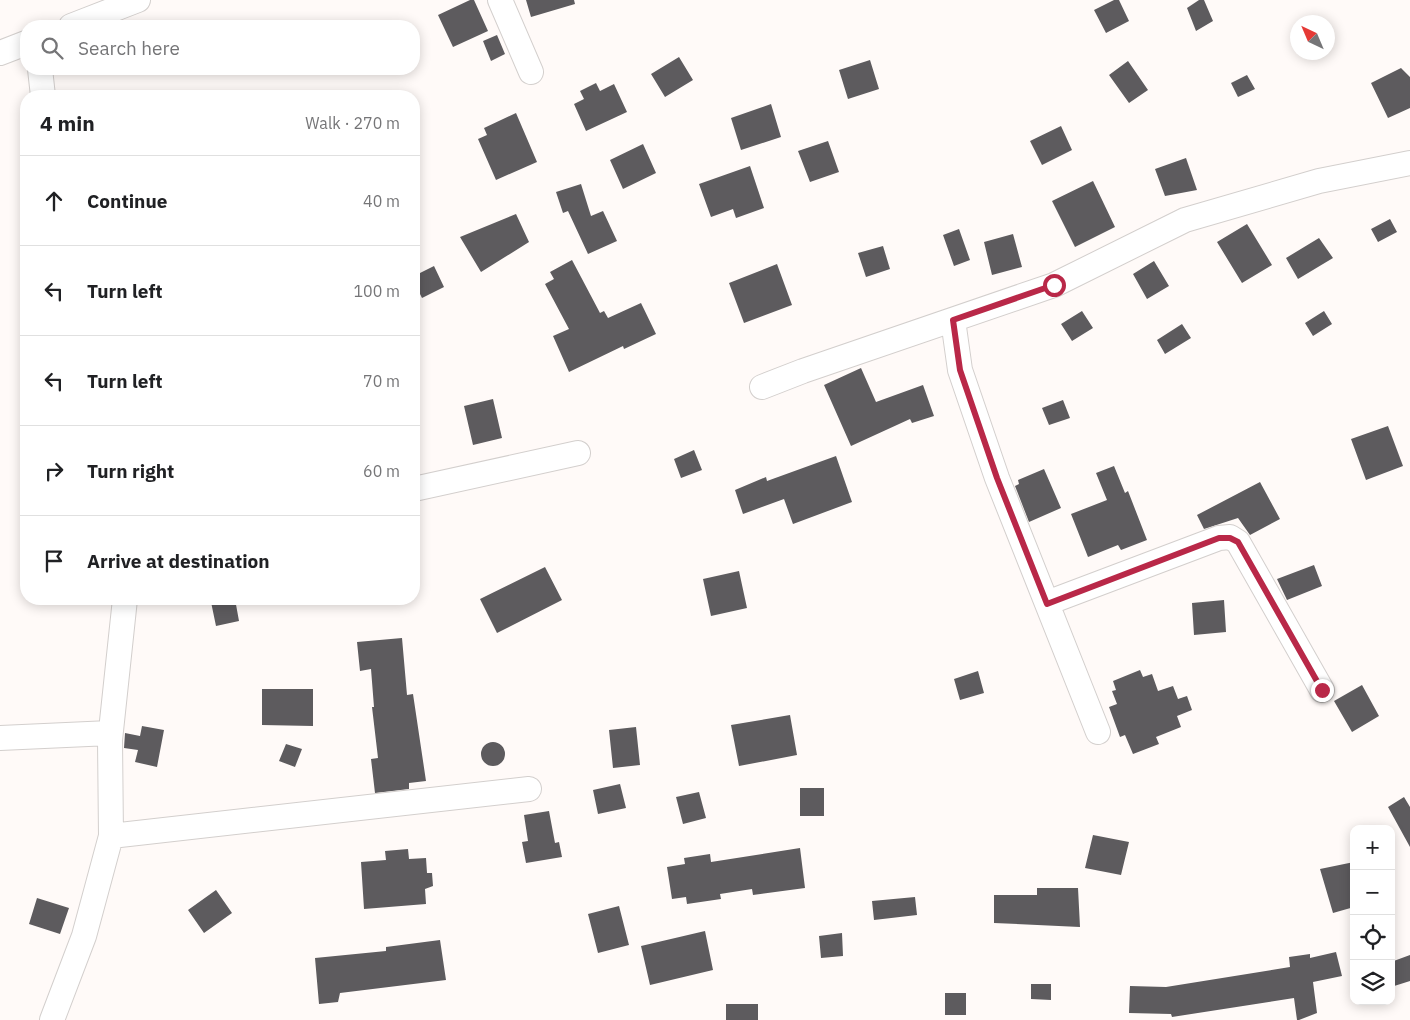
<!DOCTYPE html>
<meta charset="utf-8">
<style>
:root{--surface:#fff;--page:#f6f6f6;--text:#202124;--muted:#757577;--line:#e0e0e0}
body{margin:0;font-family:"IBM Plex Sans",sans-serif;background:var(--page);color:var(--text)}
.controls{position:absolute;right:15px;bottom:15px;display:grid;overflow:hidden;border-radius:10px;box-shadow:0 2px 12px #0003}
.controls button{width:45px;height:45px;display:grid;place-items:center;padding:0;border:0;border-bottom:1px solid var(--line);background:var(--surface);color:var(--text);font:25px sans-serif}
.compass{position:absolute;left:1290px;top:15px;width:45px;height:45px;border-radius:50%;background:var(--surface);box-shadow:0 2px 12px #0003;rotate:316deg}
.stop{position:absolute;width:15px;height:15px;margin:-11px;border:4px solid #b92848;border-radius:50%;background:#fff}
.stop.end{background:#b92848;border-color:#fff;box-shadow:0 1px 5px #0008}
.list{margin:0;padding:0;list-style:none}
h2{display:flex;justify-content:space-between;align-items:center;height:65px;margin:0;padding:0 20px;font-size:21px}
h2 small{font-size:16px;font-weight:400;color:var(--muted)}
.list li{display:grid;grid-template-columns:32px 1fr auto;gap:15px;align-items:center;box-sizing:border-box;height:90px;padding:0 20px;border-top:1px solid var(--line)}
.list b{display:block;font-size:19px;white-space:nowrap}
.list em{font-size:16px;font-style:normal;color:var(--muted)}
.icon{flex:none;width:28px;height:28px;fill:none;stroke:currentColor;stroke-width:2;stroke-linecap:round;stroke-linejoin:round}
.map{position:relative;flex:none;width:1410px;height:1020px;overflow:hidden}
.search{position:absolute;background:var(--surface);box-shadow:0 2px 12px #0003;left:20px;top:20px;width:400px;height:55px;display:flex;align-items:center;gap:12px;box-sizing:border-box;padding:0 18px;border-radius:20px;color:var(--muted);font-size:19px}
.panel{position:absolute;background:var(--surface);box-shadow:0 2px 12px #0003;left:20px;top:90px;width:400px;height:515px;border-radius:20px}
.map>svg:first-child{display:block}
.building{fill:#5d5b5e}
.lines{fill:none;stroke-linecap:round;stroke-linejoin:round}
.minor-casing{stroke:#d3cfcd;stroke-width:26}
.minor{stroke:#fff;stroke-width:24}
.route{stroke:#b92848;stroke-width:6}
</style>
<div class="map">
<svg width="1410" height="1020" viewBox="0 0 1410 1020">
<rect width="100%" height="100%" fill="#fffaf8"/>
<path class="building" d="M 470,0 L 474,0 L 488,31 L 453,47 L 438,15 Z
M 526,0 L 574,0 L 575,4 L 531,17 Z
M 1114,0 L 1119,0 L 1129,21 L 1106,33 L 1094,10 Z
M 1199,0 L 1204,0 L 1213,21 L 1196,31 L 1187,8 Z
M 497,35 L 505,54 L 491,61 L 483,41 Z
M 679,57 L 693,80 L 665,97 L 651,74 Z
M 870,60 L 879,89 L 848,99 L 839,70 Z
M 1128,61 L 1148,90 L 1129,103 L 1109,75 Z
M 1401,68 L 1410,77 L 1410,108 L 1388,118 L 1371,83 Z
M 1247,75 L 1255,89 L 1238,97 L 1231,83 Z
M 596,83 L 600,91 L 614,84 L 627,112 L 586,131 L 574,104 L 584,99 L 580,91 Z
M 771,104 L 781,137 L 741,150 L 731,118 Z
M 516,113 L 537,162 L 496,180 L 478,139 L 487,135 L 484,128 Z
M 1061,126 L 1072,150 L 1042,165 L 1030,141 Z
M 828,141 L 839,172 L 810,182 L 798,151 Z
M 643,144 L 656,173 L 623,189 L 610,160 Z
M 1186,158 L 1197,190 L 1165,196 L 1155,169 Z
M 750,166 L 764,208 L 736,218 L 733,209 L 711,217 L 699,184 Z
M 1093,181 L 1115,227 L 1075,247 L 1052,201 Z
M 581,184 L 591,216 L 603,211 L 617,241 L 588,254 L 568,211 L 563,213 L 556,192 Z
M 516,214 L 529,242 L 481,272 L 460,237 Z
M 1390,219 L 1397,232 L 1378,242 L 1371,229 Z
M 1247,224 L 1272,265 L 1242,283 L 1217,242 Z
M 959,229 L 970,260 L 954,266 L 943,235 Z
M 1013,234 L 1022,267 L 992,275 L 984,242 Z
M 1319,238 L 1333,258 L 1298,279 L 1286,258 Z
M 883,246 L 890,269 L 866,277 L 858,253 Z
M 572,260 L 600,313 L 604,311 L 608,318 L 641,303 L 656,334 L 624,349 L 623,346 L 569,372 L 553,336 L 569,329 L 545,284 L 554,279 L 550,272 Z
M 1154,261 L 1169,286 L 1147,299 L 1133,274 Z
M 777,264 L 792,305 L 744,323 L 729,283 Z
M 434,266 L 444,287 L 422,298 L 414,282 L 414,276 Z
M 1082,311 L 1093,328 L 1072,341 L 1061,324 Z
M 1324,311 L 1332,324 L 1313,336 L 1305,323 Z
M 1182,324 L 1191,338 L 1165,354 L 1157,340 Z
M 861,368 L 876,402 L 923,385 L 934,416 L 912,423 L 910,419 L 851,446 L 824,385 Z
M 493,399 L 502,438 L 473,445 L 464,406 Z
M 1063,400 L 1070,418 L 1049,425 L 1042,408 Z
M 1388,426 L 1403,466 L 1366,480 L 1351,439 Z
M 694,450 L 702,470 L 681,478 L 674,459 Z
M 836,456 L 852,502 L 793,524 L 784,499 L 743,514 L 735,490 L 766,477 L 767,481 Z
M 1114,466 L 1125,493 L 1128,491 L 1147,540 L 1121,550 L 1118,545 L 1088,557 L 1071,514 L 1107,500 L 1096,473 Z
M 1044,469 L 1061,508 L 1029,522 L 1015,486 L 1019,484 L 1018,480 Z
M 1260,482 L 1280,519 L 1250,535 L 1238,518 L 1204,529 L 1197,515 Z
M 1314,565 L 1322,586 L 1287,600 L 1277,579 Z
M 545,567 L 562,600 L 497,633 L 480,599 Z
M 739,571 L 747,608 L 711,616 L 703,579 Z
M 227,599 L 235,599 L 239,621 L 216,626 L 211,602 Z
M 1224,600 L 1226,632 L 1194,635 L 1192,603 Z
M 402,638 L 407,695 L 413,694 L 426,781 L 409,783 L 409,789 L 375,793 L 371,759 L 378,758 L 372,707 L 374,707 L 371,669 L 360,671 L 357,642 Z
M 1140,670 L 1143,677 L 1152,674 L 1158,691 L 1173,686 L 1178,699 L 1187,696 L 1192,710 L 1177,716 L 1181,727 L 1156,737 L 1159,744 L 1133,754 L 1125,735 L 1120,737 L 1109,707 L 1117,704 L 1112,691 L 1116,690 L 1113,681 Z
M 978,671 L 984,693 L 960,700 L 954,679 Z
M 1362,685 L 1379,716 L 1352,732 L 1334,701 Z
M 262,689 L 313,689 L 313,726 L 262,725 Z
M 790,715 L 797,755 L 739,766 L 731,725 Z
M 142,726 L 164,730 L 157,767 L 135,762 L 138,750 L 124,748 L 125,733 L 140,736 Z
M 636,727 L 640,765 L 613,768 L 609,730 Z
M481 754a12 12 0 1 1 24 0a12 12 0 1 1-24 0Z
M 286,744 L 302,749 L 295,767 L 279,761 Z
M 620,784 L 626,808 L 598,814 L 593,790 Z
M 800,788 L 824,788 L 824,816 L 800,816 Z
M 699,792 L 706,818 L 683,824 L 676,797 Z
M 1404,797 L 1410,807 L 1410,847 L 1388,807 Z
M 549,811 L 555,843 L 559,842 L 562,857 L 526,863 L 522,842 L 528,841 L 524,815 Z
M 1093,835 L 1129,842 L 1121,875 L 1085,868 Z
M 800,848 L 805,888 L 753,895 L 752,889 L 720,894 L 721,899 L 687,904 L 686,897 L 672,899 L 667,867 L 685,864 L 684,858 L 710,854 L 711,862 Z
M 408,849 L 409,859 L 426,858 L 427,873 L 432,873 L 433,886 L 425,889 L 426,904 L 364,909 L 361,862 L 386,860 L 385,851 Z
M 1354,862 L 1354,907 L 1333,913 L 1320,869 Z
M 1037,888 L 1078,888 L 1080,927 L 994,923 L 994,895 L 1037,895 Z
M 216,890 L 232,913 L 204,933 L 188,910 Z
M 915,897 L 917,915 L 874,920 L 872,901 Z
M 37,898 L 69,908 L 60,934 L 29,924 Z
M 619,906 L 629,945 L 598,953 L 588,914 Z
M 705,931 L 713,970 L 650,985 L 641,946 Z
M 842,933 L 843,956 L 821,958 L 819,936 Z
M 440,940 L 446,980 L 340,993 L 338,1002 L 319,1004 L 315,958 L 386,951 L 386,947 Z
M 1336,952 L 1342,976 L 1313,982 L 1317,1013 L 1299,1020 L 1297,1020 L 1294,998 L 1172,1017 L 1171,1014 L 1129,1013 L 1130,986 L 1166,987 L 1290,967 L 1289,957 L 1310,954 L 1310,958 Z
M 1410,955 L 1410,981 L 1391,987 L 1391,962 Z
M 1031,984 L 1051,984 L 1051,1000 L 1031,999 Z
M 945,993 L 966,993 L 966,1015 L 945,1015 Z
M 726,1004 L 758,1004 L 758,1020 L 726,1020 Z"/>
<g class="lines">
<g class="minor-casing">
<path id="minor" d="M 500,0 L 531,72
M 71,26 L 138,0
M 0,53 L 26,43
M 40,69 L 43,96
M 953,320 L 960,370 L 997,478 L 1098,732
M 762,387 L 803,371 L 1054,285 L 1185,220 L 1319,181 L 1410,163
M 414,489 L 578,453
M 1047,603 L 1219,538 L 1230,537 L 1238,542 L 1322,690
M 0,738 L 110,733
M 111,836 L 529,789
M 52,1020 L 84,936 L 111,836 L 110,740 L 125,599"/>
</g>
<use href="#minor" class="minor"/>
</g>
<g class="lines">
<path class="route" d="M 1054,285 L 953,320 L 960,370 L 997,478 L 1047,604 L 1219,538 L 1230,538 L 1238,542 L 1322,690"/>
</g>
</svg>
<div class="controls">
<button>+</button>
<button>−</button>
<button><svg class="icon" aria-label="locate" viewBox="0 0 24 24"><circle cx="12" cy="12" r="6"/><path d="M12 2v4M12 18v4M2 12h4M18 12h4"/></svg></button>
<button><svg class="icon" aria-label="layers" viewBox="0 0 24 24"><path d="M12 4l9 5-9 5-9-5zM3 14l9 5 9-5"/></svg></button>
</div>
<svg class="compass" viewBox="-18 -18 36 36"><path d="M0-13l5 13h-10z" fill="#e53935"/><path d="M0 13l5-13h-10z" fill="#757577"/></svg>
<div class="stop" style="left:1054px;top:285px"></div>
<div class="stop end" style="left:1322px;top:690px"></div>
<div class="search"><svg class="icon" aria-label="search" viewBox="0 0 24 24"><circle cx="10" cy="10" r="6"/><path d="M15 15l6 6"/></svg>Search here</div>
<section class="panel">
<h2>4 min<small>Walk · 270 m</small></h2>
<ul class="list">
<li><svg class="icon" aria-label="ahead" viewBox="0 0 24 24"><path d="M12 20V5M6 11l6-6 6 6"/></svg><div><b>Continue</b></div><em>40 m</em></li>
<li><svg class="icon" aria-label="left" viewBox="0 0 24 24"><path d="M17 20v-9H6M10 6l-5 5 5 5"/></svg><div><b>Turn left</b></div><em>100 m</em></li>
<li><svg class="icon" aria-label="left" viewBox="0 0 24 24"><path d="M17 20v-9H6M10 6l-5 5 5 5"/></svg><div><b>Turn left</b></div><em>70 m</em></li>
<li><svg class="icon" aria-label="right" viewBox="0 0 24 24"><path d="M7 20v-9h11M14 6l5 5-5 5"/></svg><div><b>Turn right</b></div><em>60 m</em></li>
<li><svg class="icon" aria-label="arrive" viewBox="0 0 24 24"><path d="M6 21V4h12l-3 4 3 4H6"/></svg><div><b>Arrive at destination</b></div></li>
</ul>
</section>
</div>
